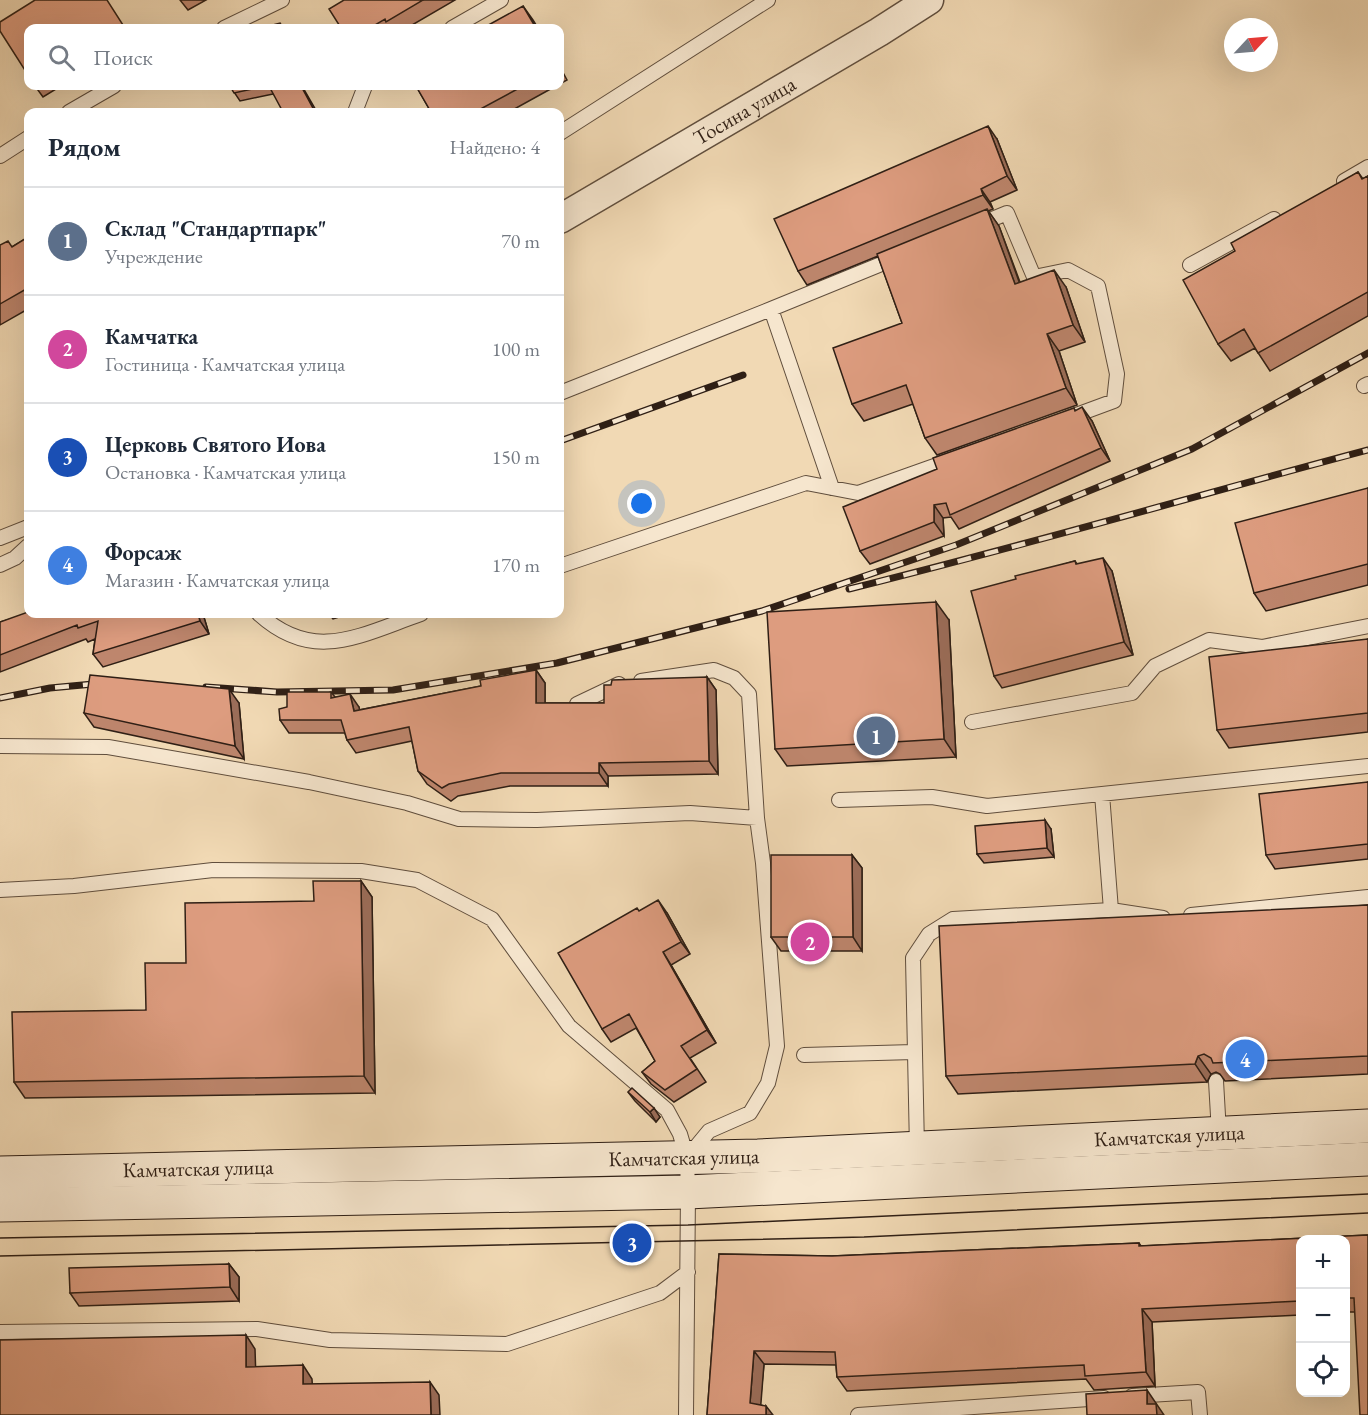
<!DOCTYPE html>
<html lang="ru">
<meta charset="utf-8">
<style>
:root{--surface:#fff;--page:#f6f6f7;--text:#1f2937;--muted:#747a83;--line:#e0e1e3;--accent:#0b8043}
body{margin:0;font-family:"EB Garamond",serif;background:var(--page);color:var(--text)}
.controls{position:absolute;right:18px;bottom:18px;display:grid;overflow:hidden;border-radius:12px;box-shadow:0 6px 24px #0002}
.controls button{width:54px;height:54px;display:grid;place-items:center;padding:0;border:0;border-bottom:2px solid var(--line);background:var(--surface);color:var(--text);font:30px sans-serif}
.compass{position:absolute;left:1224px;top:18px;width:54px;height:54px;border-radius:50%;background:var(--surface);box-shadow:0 6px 24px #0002;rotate:64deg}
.you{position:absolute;left:642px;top:504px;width:21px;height:21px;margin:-15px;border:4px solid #fff;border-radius:50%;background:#1a73e8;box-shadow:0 0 0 9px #1a73e833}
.badge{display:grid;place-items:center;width:39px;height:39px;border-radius:50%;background:var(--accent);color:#fff;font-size:20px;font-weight:700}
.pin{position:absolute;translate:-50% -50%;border:3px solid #fff;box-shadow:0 2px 6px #0006}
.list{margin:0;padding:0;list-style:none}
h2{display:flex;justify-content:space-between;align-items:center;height:78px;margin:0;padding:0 24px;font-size:26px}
h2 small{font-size:20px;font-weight:400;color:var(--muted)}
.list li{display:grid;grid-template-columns:39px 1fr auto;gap:18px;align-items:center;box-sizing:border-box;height:108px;padding:0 24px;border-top:2px solid var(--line)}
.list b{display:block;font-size:22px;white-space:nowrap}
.list p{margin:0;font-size:20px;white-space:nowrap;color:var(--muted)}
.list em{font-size:20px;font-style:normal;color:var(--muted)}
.icon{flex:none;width:33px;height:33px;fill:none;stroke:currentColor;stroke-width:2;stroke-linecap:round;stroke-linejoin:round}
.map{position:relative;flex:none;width:1368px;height:1415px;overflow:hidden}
.search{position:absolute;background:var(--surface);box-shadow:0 6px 24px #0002;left:24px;top:24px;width:540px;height:66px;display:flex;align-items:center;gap:15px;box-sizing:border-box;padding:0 21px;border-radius:12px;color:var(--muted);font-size:22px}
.panel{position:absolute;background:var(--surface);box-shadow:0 6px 24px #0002;left:24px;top:108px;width:540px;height:510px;border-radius:12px}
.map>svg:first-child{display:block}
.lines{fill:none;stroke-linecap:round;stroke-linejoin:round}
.lane-casing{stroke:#604e3d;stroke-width:16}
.street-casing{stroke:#604e3d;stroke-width:31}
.secondary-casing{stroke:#2f1f15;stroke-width:35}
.lane{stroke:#f6e6ce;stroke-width:14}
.street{stroke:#f6e6ce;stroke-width:28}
.secondary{stroke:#f6e6ce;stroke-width:33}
.tram{stroke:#2f1f15;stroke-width:1.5}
.rail-casing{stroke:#2f1f15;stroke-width:7}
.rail{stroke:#f6e6ce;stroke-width:4.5;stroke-dasharray:14;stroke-linecap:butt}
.wall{fill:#be866d;stroke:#2f1f15;stroke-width:1.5}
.shaded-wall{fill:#9b6d59;stroke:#2f1f15;stroke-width:1.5}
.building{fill:#dd9c7f;stroke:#2f1f15;stroke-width:1.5}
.labels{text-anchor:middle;stroke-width:6;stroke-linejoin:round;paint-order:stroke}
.street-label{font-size:21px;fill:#2f1f15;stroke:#f6e6ce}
</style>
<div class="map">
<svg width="1368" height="1415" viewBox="0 0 1368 1415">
<rect width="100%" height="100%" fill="#f1d9b4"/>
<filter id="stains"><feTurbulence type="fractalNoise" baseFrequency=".00333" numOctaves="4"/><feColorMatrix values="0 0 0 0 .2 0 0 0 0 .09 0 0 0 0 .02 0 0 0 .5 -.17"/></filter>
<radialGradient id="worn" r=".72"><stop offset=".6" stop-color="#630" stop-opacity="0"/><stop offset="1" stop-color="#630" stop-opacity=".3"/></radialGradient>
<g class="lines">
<g class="lane-casing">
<path id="lane" d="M 224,28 L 282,0
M 452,28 L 501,0
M 69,112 L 114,86
M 355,112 L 365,86
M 560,133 L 768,0
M 0,156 L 28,138
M 1344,181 L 1368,167
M 978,225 L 1007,213 L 1034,277 L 1068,270 L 1098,286 L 1117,374 L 1114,401 L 1068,418
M 1190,265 L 1274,219
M 771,309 L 896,258
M 1364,386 L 1368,384
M 560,393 L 771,309 L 832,488
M 0,538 L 28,527
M 0,565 L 15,558 L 28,546
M 560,566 L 806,483 L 858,493 L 951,460
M 259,614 C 314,664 360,635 421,614
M 641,681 L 714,670 L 734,678 L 749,694 L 757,818
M 577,704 L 619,684
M 972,722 L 1132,693 L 1155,666 L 1209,640 L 1262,647 L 1368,626
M 0,746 L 108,747 L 309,782 L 407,803 L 459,819 L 537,820 L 690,813 L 757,818 L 763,863 L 777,1046 L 768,1083 L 750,1113 L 709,1131 L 690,1154
M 1102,794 L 1111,910
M 839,800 L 932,797 L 987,806 L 1368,766
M 0,890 L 74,886 L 213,870 L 361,871 L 417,880 L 492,919 L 569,1026 L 667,1110 L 680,1134 L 687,1158 L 688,1192 L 686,1415
M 1191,915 L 1368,897
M 804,1055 L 914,1052
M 1216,1081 L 1219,1133
M 917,1148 L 913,958 L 929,934 L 953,919 L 1111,910 L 1163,918
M 0,1332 L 257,1329 L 330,1340 L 507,1344 L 660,1293 L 688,1272
M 1132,1396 L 1198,1392 L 1200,1415
M 858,1415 L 1104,1398"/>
</g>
<g class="street-casing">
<g id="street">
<path id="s1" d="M 560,219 L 879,32 L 929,0"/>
</g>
</g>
<g class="secondary-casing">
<g id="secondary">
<path id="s2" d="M 0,1173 L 758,1156 L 1368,1126"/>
<path d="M 0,1205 L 688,1192 L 1368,1159"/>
</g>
</g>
<use href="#lane" class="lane"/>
<use href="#street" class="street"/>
<use href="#secondary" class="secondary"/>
<path class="tram" d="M 0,1238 L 688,1225 L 1368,1194
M 0,1256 L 864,1237 L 1368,1213"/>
<g class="rail-casing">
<path id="rail" d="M 560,441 L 743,375
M 849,589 C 1023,546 1195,496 1368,450
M 206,687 L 277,692 L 393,690 L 557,663 L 762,611 L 956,545 L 1192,449 L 1368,353
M 0,698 L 50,688 L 104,683"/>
</g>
<use href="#rail" class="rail"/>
</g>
<path class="wall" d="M 180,0 L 206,0 L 188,10 Z
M 344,0 L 455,0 L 407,28 L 341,28 Z
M 560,67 L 567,80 L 560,84 Z
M 35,86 L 61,86 L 43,97 Z
M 230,86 L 302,86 L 273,94 L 240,101 Z
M 416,86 L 556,86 L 509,112 L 431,112 Z
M 997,139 L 1017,190 L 990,202 L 993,209 L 988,211 L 999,226 L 1020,282 L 1066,287 L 1085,342 L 1059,351 L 1077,405 L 937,455 L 925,438 L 913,404 L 864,421 L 852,404 L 902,323 L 878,256 L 807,285 L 798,271 Z
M 1358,172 L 1363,179 L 1368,176 L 1368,316 L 1270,371 L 1255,348 L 1231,361 L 1218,344 L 1235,251 Z
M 28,237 L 28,309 L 0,325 L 0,245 L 12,247 Z
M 1075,410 L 1092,421 L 1110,461 L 959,529 L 951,517 L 943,518 L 944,536 L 870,564 L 860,551 L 937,469 Z
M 1368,488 L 1368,585 L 1266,611 L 1254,593 Z
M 1075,561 L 1077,564 L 1112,571 L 1133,655 L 1002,688 L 994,676 L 1016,579 Z
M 28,614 L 203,614 L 209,634 L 103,667 L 93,654 L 95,639 L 88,642 L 86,639 L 0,672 L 0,622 Z
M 329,614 L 349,614 L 333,619 Z
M 949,620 L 956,757 L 787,766 L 775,749 Z
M 1368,639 L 1368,732 L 1229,748 L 1217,730 Z
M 536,670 L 545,683 L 545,703 L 604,703 L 707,677 L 716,690 L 718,774 L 608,776 L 608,786 L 510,786 L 458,796 L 451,801 L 427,784 L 418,771 L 412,741 L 356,753 L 347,740 L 345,733 L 289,733 L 280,720 L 287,707 L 331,692 L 335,697 L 359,707 L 359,710 L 481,686 Z
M 239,703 L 244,759 L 94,727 L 84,713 Z
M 1368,782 L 1368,859 L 1275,869 L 1266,855 Z
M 1051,829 L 1054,857 L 984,863 L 977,854 Z
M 852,855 L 862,868 L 862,951 L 781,951 L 771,937 Z
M 361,881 L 372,897 L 375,1093 L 25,1098 L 14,1082 L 146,1010 L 314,901 Z
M 1368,905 L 1368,1074 L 1225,1081 L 1220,1074 L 1216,1072 L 1211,1074 L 1207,1082 L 958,1094 L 946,1076 Z
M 639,911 L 667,913 L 690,954 L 671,965 L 716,1043 L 690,1058 L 706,1082 L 674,1102 L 651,1084 L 642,1072 L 655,1061 L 636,1028 L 611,1042 L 602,1029 Z
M 628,1092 L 660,1117 L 656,1122 L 635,1101 Z
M 1368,1235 L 1355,1312 L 1346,1312 L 1346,1239 L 1300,1239 L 1300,1315 L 1152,1322 L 1155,1386 L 1094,1390 L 1086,1379 L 847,1391 L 837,1377 L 836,1365 L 764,1364 L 760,1405 L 707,1415 L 719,1254 L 832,1256 L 1139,1243 L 1141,1246 Z
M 229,1264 L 239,1277 L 239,1301 L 79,1306 L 70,1293 Z"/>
<path class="shaded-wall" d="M 523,6 L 533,20 L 538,28 L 536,28 Z
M 301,86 L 302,86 L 317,112 L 315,112 Z
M 988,126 L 997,139 L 1017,190 L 1007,176 Z
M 981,189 L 990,202 L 993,209 L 983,195 Z
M 987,209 L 999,226 L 1026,301 L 1015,284 Z
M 1054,270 L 1066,287 L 1085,342 L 1073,325 Z
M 1047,334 L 1059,351 L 1077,405 L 1066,388 Z
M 1082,407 L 1092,421 L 1110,461 L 1101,448 Z
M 934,505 L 943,518 L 944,536 L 934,522 Z
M 1103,558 L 1112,571 L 1133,655 L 1124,642 Z
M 936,602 L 949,620 L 956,757 L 944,739 Z
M 198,614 L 203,614 L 209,634 L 200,621 Z
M 536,670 L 545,683 L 545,716 L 536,703 Z
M 707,677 L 716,690 L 718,774 L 709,761 Z
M 229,689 L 239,703 L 244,759 L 235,746 Z
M 350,694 L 359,707 L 363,724 L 354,711 Z
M 599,763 L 608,776 L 608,786 L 599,773 Z
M 1045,820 L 1051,829 L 1054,857 L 1047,848 Z
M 852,855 L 862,868 L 862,951 L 853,937 Z
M 361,881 L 372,897 L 375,1093 L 364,1076 Z
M 658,900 L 667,913 L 690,954 L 681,942 Z
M 663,952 L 671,965 L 716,1043 L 707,1030 Z
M 1198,1056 L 1211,1074 L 1207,1082 L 1195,1064 Z
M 654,1108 L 660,1117 L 656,1122 L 650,1112 Z
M 229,1264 L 239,1277 L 239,1301 L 230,1287 Z
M 1142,1309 L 1152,1322 L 1155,1386 L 1146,1372 Z
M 246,1335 L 255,1349 L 256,1380 L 246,1367 Z
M 754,1351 L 764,1364 L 760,1415 L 750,1403 Z
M 303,1365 L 312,1379 L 313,1398 L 303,1384 Z
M 430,1382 L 439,1395 L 440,1415 L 431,1415 Z
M 1147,1390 L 1164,1415 L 1155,1415 L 1147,1404 Z
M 766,1406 L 773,1415 L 766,1415 Z"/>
<path class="building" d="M 35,0 L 107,0 L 123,25 L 118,28 L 28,28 L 28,75 L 0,31 L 0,22 Z
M 344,0 L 423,0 L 386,22 L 385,19 L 370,28 L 341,28 L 329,9 Z
M 523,6 L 536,28 L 483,28 Z
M 280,23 L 283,28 L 261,28 Z
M 230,86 L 267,86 L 234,93 Z
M 269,86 L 301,86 L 315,112 L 283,112 Z
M 416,86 L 523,86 L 475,112 L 431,112 Z
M 988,126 L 1007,176 L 981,189 L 983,195 L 798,271 L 774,219 Z
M 28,150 L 28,159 L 25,153 Z
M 1358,172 L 1362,179 L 1368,176 L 1368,292 L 1258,353 L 1244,329 L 1218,344 L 1183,280 L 1235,251 L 1231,243 Z
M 987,209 L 1015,284 L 1054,270 L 1073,325 L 1047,334 L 1066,388 L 925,438 L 906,385 L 852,404 L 833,348 L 902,323 L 877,254 Z
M 28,237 L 28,288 L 0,304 L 0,245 L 8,241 L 12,247 Z
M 1082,407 L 1101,448 L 950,515 L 946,503 L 934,505 L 934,522 L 860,551 L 843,507 L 937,469 L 933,458 L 1074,408 L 1075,411 Z
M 1368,488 L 1368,564 L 1254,593 L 1235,523 Z
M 1103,558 L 1124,642 L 994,676 L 971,591 L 1016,579 L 1015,576 L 1075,561 L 1076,564 Z
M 936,602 L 944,739 L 775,749 L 767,612 Z
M 28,612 L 28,614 L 198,614 L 200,621 L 93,654 L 98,621 L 78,628 L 77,625 L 0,655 L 0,622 Z
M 1368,639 L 1368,713 L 1217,730 L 1209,657 Z
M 536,670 L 536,703 L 604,703 L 604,685 L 611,685 L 612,680 L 707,677 L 709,761 L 599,763 L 599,773 L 501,773 L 449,784 L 442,788 L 418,771 L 409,727 L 347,740 L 341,720 L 280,720 L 279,709 L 287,707 L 287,692 L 331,692 L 331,698 L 350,694 L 354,711 L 481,686 L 480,680 Z
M 90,675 L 229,689 L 235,746 L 84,713 Z
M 1368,782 L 1368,844 L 1266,855 L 1259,794 Z
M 1045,820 L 1047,848 L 977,854 L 975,826 Z
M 771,855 L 852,855 L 853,937 L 771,937 Z
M 313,881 L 361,881 L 364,1076 L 14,1082 L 12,1012 L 146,1010 L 145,963 L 186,963 L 185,903 L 314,901 Z
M 658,900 L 681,942 L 663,952 L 707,1030 L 681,1046 L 697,1069 L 665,1090 L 642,1072 L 655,1061 L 629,1014 L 602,1029 L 558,953 L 637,908 L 639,911 Z
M 1368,905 L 1368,1056 L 1213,1063 L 1211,1058 L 1204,1054 L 1198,1056 L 1195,1064 L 946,1076 L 939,926 Z
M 632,1088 L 654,1108 L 650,1112 L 628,1092 Z
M 1368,1235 L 1368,1415 L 1360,1415 L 1354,1298 L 1346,1298 L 1346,1239 L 1300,1239 L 1300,1301 L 1142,1309 L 1146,1372 L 1085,1376 L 1084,1365 L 837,1377 L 835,1352 L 754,1351 L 750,1403 L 766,1406 L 766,1415 L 707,1415 L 719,1254 L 832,1256 L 1139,1243 L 1139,1246 Z
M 229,1264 L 230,1287 L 70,1293 L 69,1268 Z
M 246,1335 L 246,1367 L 303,1365 L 303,1384 L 430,1382 L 431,1415 L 0,1415 L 0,1340 Z
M 1147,1390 L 1147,1404 L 1156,1404 L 1157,1415 L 1087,1415 L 1086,1394 Z"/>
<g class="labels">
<g class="street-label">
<text dy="7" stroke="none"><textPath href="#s1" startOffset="214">Тосина улица</textPath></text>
<text dy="7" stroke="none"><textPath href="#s2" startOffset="1170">Камчатская улица</textPath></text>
<text dy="7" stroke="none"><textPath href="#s2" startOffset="684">Камчатская улица</textPath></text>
<text dy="7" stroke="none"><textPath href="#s2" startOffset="198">Камчатская улица</textPath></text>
</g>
</g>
<rect width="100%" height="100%" filter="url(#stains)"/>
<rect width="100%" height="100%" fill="url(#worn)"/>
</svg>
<div class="controls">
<button>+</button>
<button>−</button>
<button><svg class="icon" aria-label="locate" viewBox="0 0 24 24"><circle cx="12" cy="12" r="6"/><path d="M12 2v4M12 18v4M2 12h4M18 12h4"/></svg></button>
</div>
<svg class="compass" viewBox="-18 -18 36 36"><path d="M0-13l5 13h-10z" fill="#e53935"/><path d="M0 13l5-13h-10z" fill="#747a83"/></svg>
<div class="you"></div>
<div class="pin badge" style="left:876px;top:736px;background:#5c6f8a">1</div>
<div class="pin badge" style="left:810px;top:942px;background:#d1479c">2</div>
<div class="pin badge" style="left:632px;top:1243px;background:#1a4fb4">3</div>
<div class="pin badge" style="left:1245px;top:1059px;background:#3f7fe0">4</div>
<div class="search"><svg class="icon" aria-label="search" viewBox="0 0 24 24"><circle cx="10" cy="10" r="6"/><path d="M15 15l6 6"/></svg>Поиск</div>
<section class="panel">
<h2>Рядом<small>Найдено: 4</small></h2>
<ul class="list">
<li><span class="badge" style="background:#5c6f8a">1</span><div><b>Склад &quot;Стандартпарк&quot;</b><p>Учреждение</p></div><em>70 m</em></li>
<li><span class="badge" style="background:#d1479c">2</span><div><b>Камчатка</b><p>Гостиница · Камчатская улица</p></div><em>100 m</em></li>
<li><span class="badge" style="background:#1a4fb4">3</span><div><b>Церковь Святого Иова</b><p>Остановка · Камчатская улица</p></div><em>150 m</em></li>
<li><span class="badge" style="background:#3f7fe0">4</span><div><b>Форсаж</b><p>Магазин · Камчатская улица</p></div><em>170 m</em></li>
</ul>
</section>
</div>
